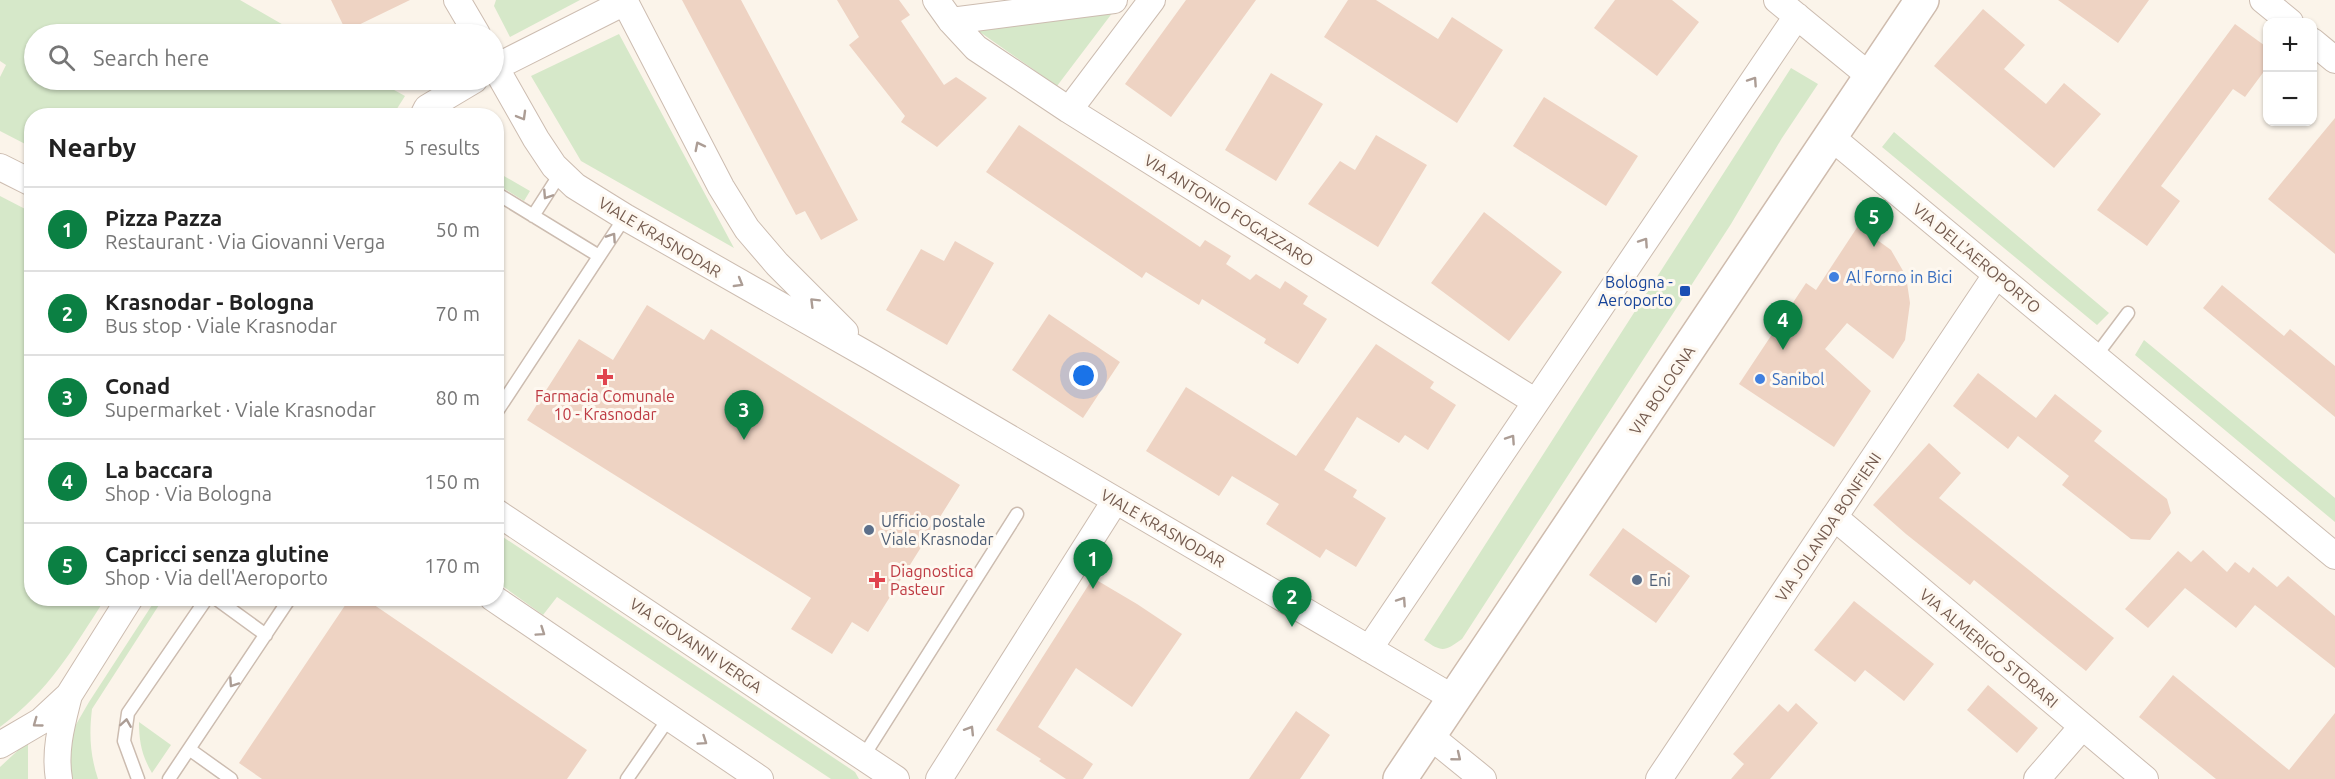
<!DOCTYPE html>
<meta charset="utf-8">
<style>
:root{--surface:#fff;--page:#f2f2f2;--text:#222;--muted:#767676;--line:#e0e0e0;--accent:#0b8043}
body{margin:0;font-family:Ubuntu,sans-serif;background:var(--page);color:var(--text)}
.controls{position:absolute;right:18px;top:18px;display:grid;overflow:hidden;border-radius:12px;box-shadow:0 2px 4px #0004}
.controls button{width:54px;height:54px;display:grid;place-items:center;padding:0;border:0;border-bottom:2px solid var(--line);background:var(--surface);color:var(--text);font:30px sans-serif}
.you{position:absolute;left:1084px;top:376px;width:21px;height:21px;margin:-15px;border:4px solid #fff;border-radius:50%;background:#1a73e8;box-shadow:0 0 0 9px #1a73e833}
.badge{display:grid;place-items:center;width:39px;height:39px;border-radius:50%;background:var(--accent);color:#fff;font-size:20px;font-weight:700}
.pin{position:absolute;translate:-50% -50px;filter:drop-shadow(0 2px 3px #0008)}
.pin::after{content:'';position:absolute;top:32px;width:21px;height:18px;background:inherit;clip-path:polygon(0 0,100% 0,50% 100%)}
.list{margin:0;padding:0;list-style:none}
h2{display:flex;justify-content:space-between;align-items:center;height:78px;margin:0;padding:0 24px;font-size:26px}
h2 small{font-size:20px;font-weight:400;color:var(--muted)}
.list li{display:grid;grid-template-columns:39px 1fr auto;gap:18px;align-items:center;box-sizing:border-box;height:84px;padding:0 24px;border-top:2px solid var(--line)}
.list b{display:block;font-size:22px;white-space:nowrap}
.list p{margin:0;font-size:20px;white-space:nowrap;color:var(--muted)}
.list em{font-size:20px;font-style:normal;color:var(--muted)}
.icon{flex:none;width:33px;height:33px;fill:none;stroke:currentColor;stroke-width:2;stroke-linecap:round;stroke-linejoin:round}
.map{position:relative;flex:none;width:2335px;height:779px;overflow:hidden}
.search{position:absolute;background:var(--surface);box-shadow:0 2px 4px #0004;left:24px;top:24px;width:480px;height:66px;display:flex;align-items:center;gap:15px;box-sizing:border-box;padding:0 21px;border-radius:33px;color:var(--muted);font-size:22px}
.panel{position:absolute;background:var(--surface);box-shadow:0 2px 4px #0004;left:24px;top:108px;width:480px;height:498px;border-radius:24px}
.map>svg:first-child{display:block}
.green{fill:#d6e8c9}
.building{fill:#eed3c3}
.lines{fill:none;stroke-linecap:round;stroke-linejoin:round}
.lane-casing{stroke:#ccbcb0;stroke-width:15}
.street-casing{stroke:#ccbcb0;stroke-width:28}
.secondary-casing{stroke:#cfbcae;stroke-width:36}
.lane{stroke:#fff;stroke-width:12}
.street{stroke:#fff;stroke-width:26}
.secondary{stroke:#fff;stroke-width:33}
.oneway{stroke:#ac9d95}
.shop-dot{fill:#3f7fe0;stroke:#fef8f0;stroke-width:2}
.transit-dot{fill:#1a4fb4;stroke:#fef8f0;stroke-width:2}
.health-dot{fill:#e0444e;stroke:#fef8f0;stroke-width:2}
.service-dot{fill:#5c6f8a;stroke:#fef8f0;stroke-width:2}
.labels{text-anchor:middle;stroke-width:6;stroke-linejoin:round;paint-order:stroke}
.street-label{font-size:16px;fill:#745b4f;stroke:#fef8f0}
.shop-label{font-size:16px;fill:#366cbe;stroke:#fef8f0;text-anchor:start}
.transit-label{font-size:16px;fill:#164399;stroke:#fef8f0;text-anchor:end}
.health-label{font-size:16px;fill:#be3a42;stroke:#fef8f0}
.service-label{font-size:16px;fill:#4e5e75;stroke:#fef8f0;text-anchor:start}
</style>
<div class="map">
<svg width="2335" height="779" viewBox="0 0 2335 779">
<rect width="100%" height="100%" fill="#fbf4ea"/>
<path class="green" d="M 0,0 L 240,0 L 299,34 L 34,34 L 34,80 L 376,80 L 405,96 L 393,115 L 32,116 L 31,147 L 0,131 L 0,77 L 6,65 L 0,61 Z
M 496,0 L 580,0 L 510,37 L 494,6 Z
M 1113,12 L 1057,86 L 977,30 Z
M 619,34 L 734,248 L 581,161 L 531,76 Z
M 1791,68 L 1818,84 L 1782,138 L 1731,224 L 1462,639 C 1444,652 1442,652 1424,640 Z
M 1894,132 L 2109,313 L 2097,325 L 1882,147 Z
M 497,172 L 530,191 L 524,201 L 497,184 Z
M 0,196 L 31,212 L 32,598 L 105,599 C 72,650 50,690 0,727 Z
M 2144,340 L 2335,498 L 2335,522 L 2135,355 Z
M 497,533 L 855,772 L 859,779 L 831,779 L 557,597 L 543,615 L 497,582 Z
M 154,602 L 159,605 L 92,709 C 89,734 90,755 98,779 L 72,779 L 70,757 L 74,728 L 89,702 Z
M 139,722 L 171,745 L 152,773 C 142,756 139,742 139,722 Z
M 28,741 L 28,779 L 0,779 L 0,767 Z"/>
<path class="building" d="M 331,0 L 410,0 L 346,31 Z
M 682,0 L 741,0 L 858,220 L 821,240 L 805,211 L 796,215 Z
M 837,0 L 899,0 L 910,15 L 901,21 L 944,85 L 956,77 L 987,98 L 937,147 L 901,122 L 905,116 L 849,45 L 859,37 Z
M 1186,0 L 1256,0 L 1171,117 L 1125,84 Z
M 1348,0 L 1376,0 L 1438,39 L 1452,17 L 1503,50 L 1457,123 L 1324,37 Z
M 1615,0 L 1672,0 L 1699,22 L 1657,76 L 1594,28 Z
M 2058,0 L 2149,0 L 2118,43 Z
M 1983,9 L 2025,45 L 2004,69 L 2046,104 L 2064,83 L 2101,114 L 2054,168 L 1934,66 Z
M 2235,24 L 2268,48 L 2268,66 L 2245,97 L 2233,89 L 2161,186 L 2180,201 L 2147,246 L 2097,210 Z
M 1271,73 L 1323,104 L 1276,181 L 1225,150 Z
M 1544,97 L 1638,156 L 1606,206 L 1513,146 Z
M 2335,118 L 2335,254 L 2268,199 Z
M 1019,125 L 1200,247 L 1205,240 L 1231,256 L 1226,264 L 1250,280 L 1256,274 L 1280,289 L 1285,281 L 1308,296 L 1303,304 L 1327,319 L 1298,364 L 1264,343 L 1266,339 L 1202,299 L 1199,305 L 1146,272 L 1142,278 L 986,172 Z
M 1376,135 L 1427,165 L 1378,247 L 1308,204 L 1340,161 L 1355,170 Z
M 1484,212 L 1562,272 L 1509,341 L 1431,283 Z
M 1858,226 L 1891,250 L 1906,276 L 1910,303 L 1905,340 L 1893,359 L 1847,323 L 1825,349 L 1871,391 L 1834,447 L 1739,384 L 1806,283 L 1816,290 Z
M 955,241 L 994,263 L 947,345 L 886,310 L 921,249 L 944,261 Z
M 2222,285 L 2284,336 L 2290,329 L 2335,366 L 2335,417 L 2203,308 Z
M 647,305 L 704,340 L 711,329 L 960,485 L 868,632 L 852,622 L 832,654 L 791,629 L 811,598 L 527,420 L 579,339 L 613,360 Z
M 1049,314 L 1120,362 L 1083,418 L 1012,370 Z
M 1376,344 L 1434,382 L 1430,388 L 1456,405 L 1428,450 L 1405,435 L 1399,443 L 1357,417 L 1324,470 L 1357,490 L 1353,497 L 1386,518 L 1356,567 L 1326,549 L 1320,558 L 1266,524 L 1279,504 L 1232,476 L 1219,496 L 1146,451 L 1186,387 L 1296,456 Z
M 1978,373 L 2036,418 L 2055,394 L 2102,431 L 2094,441 L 2167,499 L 2171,513 L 2150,540 L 2131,539 L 2062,485 L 2069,476 L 2018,436 L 2008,449 L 1953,406 Z
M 1929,443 L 1961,473 L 1939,498 L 2114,638 L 2086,671 L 1974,580 L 1970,585 L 1906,534 L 1873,505 Z
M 1623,528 L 1690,576 L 1656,623 L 1589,575 Z
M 2203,550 L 2227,572 L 2235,562 L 2249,573 L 2253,567 L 2277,587 L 2288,576 L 2335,616 L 2335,668 L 2255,605 L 2236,628 L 2185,588 L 2148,628 L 2125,609 L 2178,551 L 2191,562 Z
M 1093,578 L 1137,604 L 1182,634 L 1132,707 L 1076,668 L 1038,727 L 1093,764 L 1083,779 L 1066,779 L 1039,761 L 1041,759 L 996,730 Z
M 350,598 L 364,598 L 587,750 L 567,779 L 262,779 L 239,763 Z
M 1854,601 L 1934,664 L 1904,701 L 1865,670 L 1855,682 L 1814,650 Z
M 2173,675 L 2289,770 L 2335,713 L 2335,779 L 2216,779 L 2139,717 Z
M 1988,685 L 2038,728 L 2017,753 L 1967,710 Z
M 1796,703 L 1818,723 L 1770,779 L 1731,779 L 1744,764 L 1733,754 L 1779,704 L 1788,712 Z
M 1296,711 L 1330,735 L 1300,779 L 1249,779 Z"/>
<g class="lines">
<g class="lane-casing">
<path id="lane" d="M 496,193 L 599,256
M 533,216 L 560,174
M 2095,357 L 2128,313
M 496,413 L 625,217
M 215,598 L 266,635
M 189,749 L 231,779
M 863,757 L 1017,514
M 138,779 L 124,741 L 128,713 L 207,598
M 169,779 L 290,598
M 627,779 L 669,718"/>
</g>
<g class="street-casing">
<path id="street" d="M 457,0 L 477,34
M 624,0 L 721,187 L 747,229 L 777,264 L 845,332
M 936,0 L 951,21 L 976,48 L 1069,110 L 1536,402
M 1777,0 L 1871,77
M 2263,0 L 2290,22
M 951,21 L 1114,0
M 2312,41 L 2335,60
M 494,65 L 536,139 L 554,166 L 575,186 L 625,217 L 871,357 L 1455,699
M 494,68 L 625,2
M 1069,110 L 1152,0
M 423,116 L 427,108 L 474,80
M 1831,137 L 2335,556
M 0,167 L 32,183
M 496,512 L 896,779
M 1834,517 L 2145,779
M 493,598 L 760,779
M 1369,649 L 1797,16
M 1430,736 L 1483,779
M 0,745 L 41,721 L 69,695 L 130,598
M 59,779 C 54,750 62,723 69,695
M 939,779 L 1115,501
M 1659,779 L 1996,275
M 2037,779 L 2082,727"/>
</g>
<g class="secondary-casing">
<path id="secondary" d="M 1400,779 L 1922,0"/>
</g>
<use href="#lane" class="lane"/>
<use href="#street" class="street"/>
<use href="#secondary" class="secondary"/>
</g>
<defs><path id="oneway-chevron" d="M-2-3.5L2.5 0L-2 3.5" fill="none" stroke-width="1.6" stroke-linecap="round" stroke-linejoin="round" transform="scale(1.5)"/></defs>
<g class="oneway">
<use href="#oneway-chevron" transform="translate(1753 81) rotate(-56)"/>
<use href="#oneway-chevron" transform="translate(522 116) rotate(60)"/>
<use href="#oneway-chevron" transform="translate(699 146) rotate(-117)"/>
<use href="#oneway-chevron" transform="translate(547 195) rotate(123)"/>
<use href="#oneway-chevron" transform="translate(612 237) rotate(-56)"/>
<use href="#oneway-chevron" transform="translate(1644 242) rotate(-56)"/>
<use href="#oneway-chevron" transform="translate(739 283) rotate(30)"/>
<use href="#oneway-chevron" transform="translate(814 302) rotate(-135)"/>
<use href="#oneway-chevron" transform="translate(1511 439) rotate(-56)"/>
<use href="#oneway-chevron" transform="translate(1402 601) rotate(-56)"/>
<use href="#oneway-chevron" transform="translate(541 632) rotate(34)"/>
<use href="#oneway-chevron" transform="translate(233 683) rotate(124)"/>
<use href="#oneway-chevron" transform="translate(37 723) rotate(144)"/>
<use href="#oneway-chevron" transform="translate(126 723) rotate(-81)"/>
<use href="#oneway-chevron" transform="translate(970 730) rotate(-58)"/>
<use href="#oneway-chevron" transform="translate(703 741) rotate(34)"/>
<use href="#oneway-chevron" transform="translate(1457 757) rotate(39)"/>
</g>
<g class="shop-dot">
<circle cx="1834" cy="277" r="6"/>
<circle cx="1760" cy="379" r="6"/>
</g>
<rect class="transit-dot" x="1679" y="285" width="12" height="12" rx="3"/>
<g class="health-dot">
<path d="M602 368h6v6h6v6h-6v6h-6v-6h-6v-6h6z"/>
<path d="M874 571h6v6h6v6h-6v6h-6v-6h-6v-6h6z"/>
</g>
<g class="service-dot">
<circle cx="869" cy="530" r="6"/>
<circle cx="1637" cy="580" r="6"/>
</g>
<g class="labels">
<g class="street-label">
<text transform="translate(1229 210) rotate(32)" y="6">VIA ANTONIO FOGAZZARO</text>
<text transform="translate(660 237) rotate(31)" y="6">VIALE KRASNODAR</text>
<text transform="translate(1977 258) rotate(40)" y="6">VIA DELL'AEROPORTO</text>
<text transform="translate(1662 390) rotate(-56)" y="6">VIA BOLOGNA</text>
<text transform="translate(1828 527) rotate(-56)" y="6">VIA JOLANDA BONFIENI</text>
<text transform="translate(1163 528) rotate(30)" y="6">VIALE KRASNODAR</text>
<text transform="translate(696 645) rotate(34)" y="6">VIA GIOVANNI VERGA</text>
<text transform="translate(1989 648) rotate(40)" y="6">VIA ALMERIGO STORARI</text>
</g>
<g class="shop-label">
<text x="1846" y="283">Al Forno in Bici</text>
<text x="1772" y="385">Sanibol</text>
</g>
<g class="transit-label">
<text x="1673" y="288">Bologna -<tspan x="1673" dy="18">Aeroporto</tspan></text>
</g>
<g class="health-label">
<text x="605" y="402">Farmacia Comunale<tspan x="605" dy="18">10 - Krasnodar</tspan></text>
<text x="890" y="577" text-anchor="start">Diagnostica<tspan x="890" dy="18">Pasteur</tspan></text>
</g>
<g class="service-label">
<text x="881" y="527">Ufficio postale<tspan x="881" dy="18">Viale Krasnodar</tspan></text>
<text x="1649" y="586">Eni</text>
</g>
</g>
</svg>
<div class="controls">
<button>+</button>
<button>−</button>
</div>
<div class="you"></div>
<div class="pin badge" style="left:1093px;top:589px">1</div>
<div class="pin badge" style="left:1292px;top:627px">2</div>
<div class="pin badge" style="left:744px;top:440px">3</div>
<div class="pin badge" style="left:1783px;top:350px">4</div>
<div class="pin badge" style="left:1874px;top:247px">5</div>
<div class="search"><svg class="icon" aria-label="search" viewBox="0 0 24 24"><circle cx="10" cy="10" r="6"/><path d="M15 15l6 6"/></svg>Search here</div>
<section class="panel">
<h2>Nearby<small>5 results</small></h2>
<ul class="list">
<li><span class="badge">1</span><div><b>Pizza Pazza</b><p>Restaurant · Via Giovanni Verga</p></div><em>50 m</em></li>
<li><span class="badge">2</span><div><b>Krasnodar - Bologna</b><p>Bus stop · Viale Krasnodar</p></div><em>70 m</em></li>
<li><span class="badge">3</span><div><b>Conad</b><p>Supermarket · Viale Krasnodar</p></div><em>80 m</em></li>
<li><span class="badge">4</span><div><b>La baccara</b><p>Shop · Via Bologna</p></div><em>150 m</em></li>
<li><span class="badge">5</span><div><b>Capricci senza glutine</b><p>Shop · Via dell'Aeroporto</p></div><em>170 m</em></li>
</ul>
</section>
</div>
